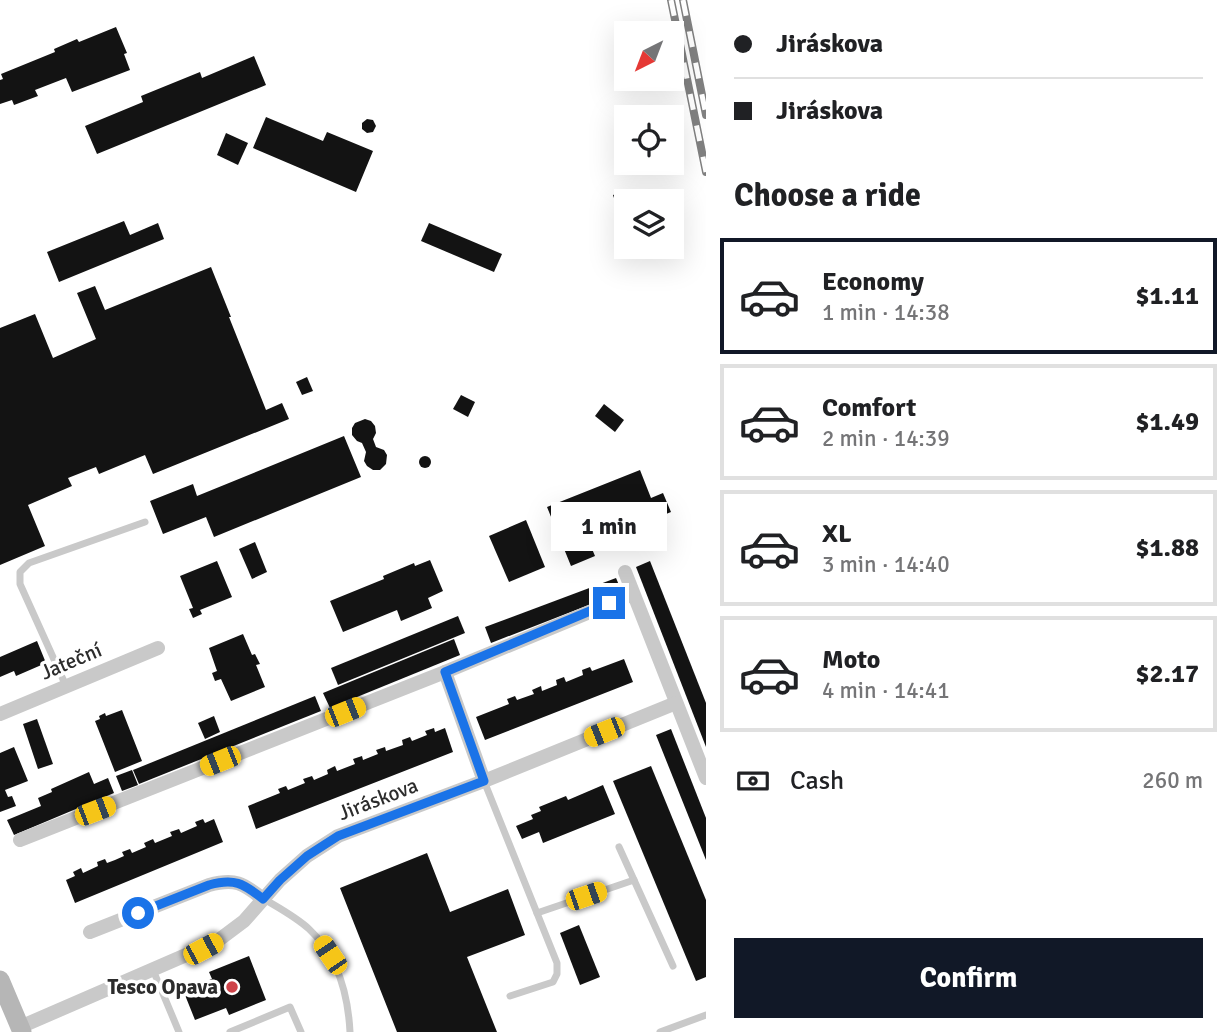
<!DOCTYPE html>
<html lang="en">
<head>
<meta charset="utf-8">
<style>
	body { margin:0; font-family:Signika,sans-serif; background:#f2f2f2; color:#202124; height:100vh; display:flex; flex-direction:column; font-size:26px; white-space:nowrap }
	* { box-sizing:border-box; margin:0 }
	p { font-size:23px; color:#757577 }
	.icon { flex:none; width:38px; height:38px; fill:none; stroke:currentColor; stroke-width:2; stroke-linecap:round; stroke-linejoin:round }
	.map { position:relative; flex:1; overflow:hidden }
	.side { display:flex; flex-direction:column; background:#fff; width:525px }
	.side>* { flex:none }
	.banner { display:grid; align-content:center; height:154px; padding:0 28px; background:#fff }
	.needle { width:46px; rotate:222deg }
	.fabs { position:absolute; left:614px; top:21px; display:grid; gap:14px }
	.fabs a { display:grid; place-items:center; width:70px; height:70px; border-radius:0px; background:#fff; box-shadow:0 7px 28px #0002; font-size:35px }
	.end { position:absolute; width:32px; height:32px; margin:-16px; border:9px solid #1a73e8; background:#fff; box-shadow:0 0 0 4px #fff }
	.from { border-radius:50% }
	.bubble { position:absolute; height:49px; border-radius:0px; background:#fff; box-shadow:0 7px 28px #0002; font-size:23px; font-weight:700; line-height:49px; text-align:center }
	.car { position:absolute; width:21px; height:42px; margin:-21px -10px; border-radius:9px; box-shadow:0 0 5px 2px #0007; background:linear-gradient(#f5c518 24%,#345 0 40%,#f5c518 0 76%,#345 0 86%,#f5c518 0) }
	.banner b { display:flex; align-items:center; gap:24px; height:66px; font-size:26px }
	.banner b+b { border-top:2px solid #e0e0e0 }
	.banner i { width:18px; height:18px; background:#202124 }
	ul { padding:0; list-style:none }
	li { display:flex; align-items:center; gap:21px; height:116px; margin:0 14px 10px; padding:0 14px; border:4px solid #e0e0e0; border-radius:0px }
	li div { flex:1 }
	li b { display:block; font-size:26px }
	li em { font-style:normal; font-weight:700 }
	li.current { border-color:#111827 }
	li>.icon { width:63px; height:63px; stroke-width:1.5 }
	h2 { padding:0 28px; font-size:32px; line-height:84px }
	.pay { display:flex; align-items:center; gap:18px; height:77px; padding:0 28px; font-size:26px }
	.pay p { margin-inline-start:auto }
	.button { display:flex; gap:14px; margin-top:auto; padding:14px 28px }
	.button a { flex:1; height:80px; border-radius:0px; background:#111827; color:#fff; font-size:28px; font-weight:700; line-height:80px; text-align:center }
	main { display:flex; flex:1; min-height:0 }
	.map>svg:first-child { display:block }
	.building { fill:#131313 }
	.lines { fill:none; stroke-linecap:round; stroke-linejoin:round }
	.lane { stroke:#c9c9c9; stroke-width:7 }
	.street { stroke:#c9c9c9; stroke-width:14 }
	.secondary { stroke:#b6b6b6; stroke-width:19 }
	.rail-casing { stroke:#818181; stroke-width:8 }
	.rail { stroke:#fff; stroke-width:5; stroke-dasharray:16; stroke-linecap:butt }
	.route { stroke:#1a73e8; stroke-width:9 }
	.poi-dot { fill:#ce4349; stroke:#fff; stroke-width:2.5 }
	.labels { text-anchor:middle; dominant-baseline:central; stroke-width:7; stroke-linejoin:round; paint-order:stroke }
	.street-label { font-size:21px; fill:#2c2c2c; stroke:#fff }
	.poi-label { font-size:21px; font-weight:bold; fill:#2c2c2c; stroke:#fff; text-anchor:end }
</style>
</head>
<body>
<main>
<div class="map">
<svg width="706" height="1032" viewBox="0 0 706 1032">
	<rect width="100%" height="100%" fill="#fff"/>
	<g class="building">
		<path d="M116,27L127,53L124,54L130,70L72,92L66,78L35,90L38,96L14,105L12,100L0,104V80L3,79L1,74L55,52L54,49L77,39L79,42Z"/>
		<path d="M254,56L266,85L97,154L85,126L143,102L141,96L200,72L202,78Z"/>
		<path d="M266,117L323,141L327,132L373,151L356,192L253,148Z"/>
		<path d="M367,119L373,120L376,126L373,132L367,133L362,129V123Z"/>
		<path d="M226,133L248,143L238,165L217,155Z"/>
		<path d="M622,192L626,205V211L619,213L613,195Z"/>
		<path d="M124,221L130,235L158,223L164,239L59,282L47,252Z"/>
		<path d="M429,223L502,254L494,272L421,241Z"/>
		<path d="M211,267L231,317H229L266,410L282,403L289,419L153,474L145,455L99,474L96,467L68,478L72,486L28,505L45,546L0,565V328L35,314L53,358L96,339L77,293L95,286L105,310Z"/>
		<path d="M307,377L313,391L302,395L296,382Z"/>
		<path d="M461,395L475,402L468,417L453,409Z"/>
		<path d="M604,404L624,420L615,432L595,416Z"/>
		<path d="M365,419L371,421L375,426L376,433L373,439L376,447L384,450L387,455L386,464L380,470H373L367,466L364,461L366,452L362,443L357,441L352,435V428L355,423Z"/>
		<path d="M344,436L361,477L214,537L206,517L163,534L150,501L193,484L197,496Z"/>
		<circle cx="425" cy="462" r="6"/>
		<path d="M640,470L651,498L663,493L671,512L649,521L654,534L639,540L631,520L587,537L595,556L571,566L547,507Z"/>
		<path d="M526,520L545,567L509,582L489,536Z"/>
		<path d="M255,542L267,572L252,579L239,549Z"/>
		<path d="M430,560L443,591L428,598L432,608L401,621L397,610L343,632L330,601L384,579L383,576L414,563L415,566Z"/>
		<path d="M217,561L232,597L200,610L202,614L193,618L189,609L193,608L180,576Z"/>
		<path d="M650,561L706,703V747L636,567Z"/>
		<path d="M616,578L622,592L491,643L485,627Z"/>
		<path d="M458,616L465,633L338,685L331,668Z"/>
		<path d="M243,634L252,655L255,654L260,664L256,665L265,687L231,701L221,679L215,681L212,673L217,671L209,648Z"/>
		<path d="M454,639L460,655L330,708L323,693Z"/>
		<path d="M37,641L46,663L16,676L14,671L0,677V657Z"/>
		<path d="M624,659L633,682L485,740L476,717L509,704L507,699L515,696L517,700L534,694L532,690L541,686L542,691L557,685L556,680L564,677L566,682L583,675L582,670L590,667L592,671Z"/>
		<path d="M315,696L321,711L139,784L133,770Z"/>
		<path d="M122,710L142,761L115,772L95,721L100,719L99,716L105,713L106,716Z"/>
		<path d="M214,716L220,732L205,739L198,723Z"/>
		<path d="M37,719L53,764L38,769L23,724Z"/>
		<path d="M434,728L435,732L445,728L453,752L256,829L248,806L280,793L278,789L286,786L288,790L305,783L303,779L312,776L314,780L328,774L327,770L335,766L337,771L355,764L353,759L362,756L363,760L378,754L376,750L385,747L386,751L403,745L402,740L410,737L412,741L427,735L425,731Z"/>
		<path d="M671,729L706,818V860L656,735Z"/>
		<path d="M14,747L28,781L5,790L8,797L12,796L16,806L0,812V753Z"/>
		<path d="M651,766L706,900V977L696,981L613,781Z"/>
		<path d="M132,770L138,785L122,791L116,776Z"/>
		<path d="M89,772L94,784L108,778L114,793L14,835L7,820L41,806L38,798L52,792L51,789Z"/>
		<path d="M603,785L615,814L543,843L539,832L522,839L516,826L533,819L531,815L541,811L539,807L566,796L568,800Z"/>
		<path d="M203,819L205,823L214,819L223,842L75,903L66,880L75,876L73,872L81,868L83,873L98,866L97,862L105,859L107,863L115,860L124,856L122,852L130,849L132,853L146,847L144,843L153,839L155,843L172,836L170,832L179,829L181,833L197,826L195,822Z"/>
		<path d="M427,853L450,912L508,889L525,935L467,957L497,1032H397L340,888Z"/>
		<path d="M579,925L600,977L580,985L560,933Z"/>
		<path d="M249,956L266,1000L229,1015L226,1008L195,1020L183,990L212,979L209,972Z"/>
	</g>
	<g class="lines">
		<g class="lane">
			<path d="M66,686L20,584V572L29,563L145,522"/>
			<path d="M484,781L557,963V974L553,982L510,996"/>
			<path d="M619,847L673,966"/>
			<path d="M264,899C279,908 296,917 309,929C338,956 348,993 350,1032"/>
			<path d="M537,913L634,880"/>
			<path d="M153,970L179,1032"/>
			<path d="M230,1032L290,1007L301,1032"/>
			<path d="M660,1032L706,1015"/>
		</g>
		<g class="street">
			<path d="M625,572L706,778"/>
			<path d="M445,672L633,594"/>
			<path d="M0,714L158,648"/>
			<path d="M20,840L445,672L484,781"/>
			<path d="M90,932L209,885C235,878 243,883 263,899"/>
			<path d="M20,1027L216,942L244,921L280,880L307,856L338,836L484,781L676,703"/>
		</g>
		<path class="secondary" d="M0,980L22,1032"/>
		<g class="rail-casing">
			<g id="rail">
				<path d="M671,0L706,172"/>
				<path d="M683,0L706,115"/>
			</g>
		</g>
		<use href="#rail" class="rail"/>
	</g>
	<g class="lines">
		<path class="route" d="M138,913L209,885C234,878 243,883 263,899L280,880L307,856L338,836L484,781L445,672L609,603"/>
	</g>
	<circle class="poi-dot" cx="232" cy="987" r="7"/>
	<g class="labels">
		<g class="street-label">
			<text transform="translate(71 661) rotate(-23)">Jateční</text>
			<text transform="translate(378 799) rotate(-21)">Jiráskova</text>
		</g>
		<g class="poi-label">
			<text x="218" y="987">Tesco Opava</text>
		</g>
	</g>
</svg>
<div class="fabs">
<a><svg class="needle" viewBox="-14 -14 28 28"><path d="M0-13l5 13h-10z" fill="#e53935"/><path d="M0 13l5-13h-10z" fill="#757577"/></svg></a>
<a><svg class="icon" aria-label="locate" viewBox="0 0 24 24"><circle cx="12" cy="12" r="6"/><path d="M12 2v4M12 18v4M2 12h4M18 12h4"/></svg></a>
<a><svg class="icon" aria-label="layers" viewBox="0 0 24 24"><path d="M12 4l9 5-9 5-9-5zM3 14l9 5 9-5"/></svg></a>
</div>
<i class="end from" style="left:138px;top:913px"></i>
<i class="end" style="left:609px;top:603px"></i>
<div class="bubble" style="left:551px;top:502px;width:116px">1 min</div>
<i class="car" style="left:345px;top:712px;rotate:68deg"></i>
<i class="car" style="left:604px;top:732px;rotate:248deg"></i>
<i class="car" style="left:220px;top:761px;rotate:248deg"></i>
<i class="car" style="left:95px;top:811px;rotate:69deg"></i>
<i class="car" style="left:586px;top:896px;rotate:71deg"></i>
<i class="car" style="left:203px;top:949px;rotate:62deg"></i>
<i class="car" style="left:330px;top:955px;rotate:326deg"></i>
</div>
<section class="side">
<div class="banner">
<b><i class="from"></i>Jiráskova</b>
<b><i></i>Jiráskova</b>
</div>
<h2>Choose a ride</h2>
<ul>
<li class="current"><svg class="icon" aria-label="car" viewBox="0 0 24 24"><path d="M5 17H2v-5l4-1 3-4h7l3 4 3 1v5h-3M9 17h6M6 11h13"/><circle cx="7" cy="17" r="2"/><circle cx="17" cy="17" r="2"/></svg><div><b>Economy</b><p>1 min · 14:38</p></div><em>$1.11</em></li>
<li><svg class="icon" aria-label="car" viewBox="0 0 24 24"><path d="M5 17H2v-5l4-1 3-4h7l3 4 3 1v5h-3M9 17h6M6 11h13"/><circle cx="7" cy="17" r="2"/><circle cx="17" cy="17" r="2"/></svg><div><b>Comfort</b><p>2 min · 14:39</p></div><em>$1.49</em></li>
<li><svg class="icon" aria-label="car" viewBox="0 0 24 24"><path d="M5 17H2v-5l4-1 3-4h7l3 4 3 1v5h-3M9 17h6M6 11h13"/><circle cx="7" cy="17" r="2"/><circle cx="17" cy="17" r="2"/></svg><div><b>XL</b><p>3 min · 14:40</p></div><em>$1.88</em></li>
<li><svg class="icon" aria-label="car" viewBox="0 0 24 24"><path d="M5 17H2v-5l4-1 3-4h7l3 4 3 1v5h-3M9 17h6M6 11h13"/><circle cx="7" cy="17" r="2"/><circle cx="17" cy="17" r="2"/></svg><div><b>Moto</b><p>4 min · 14:41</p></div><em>$2.17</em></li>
</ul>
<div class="pay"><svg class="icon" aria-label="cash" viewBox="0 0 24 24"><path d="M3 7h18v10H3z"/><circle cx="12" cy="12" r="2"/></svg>Cash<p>260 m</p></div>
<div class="button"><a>Confirm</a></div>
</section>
</main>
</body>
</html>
